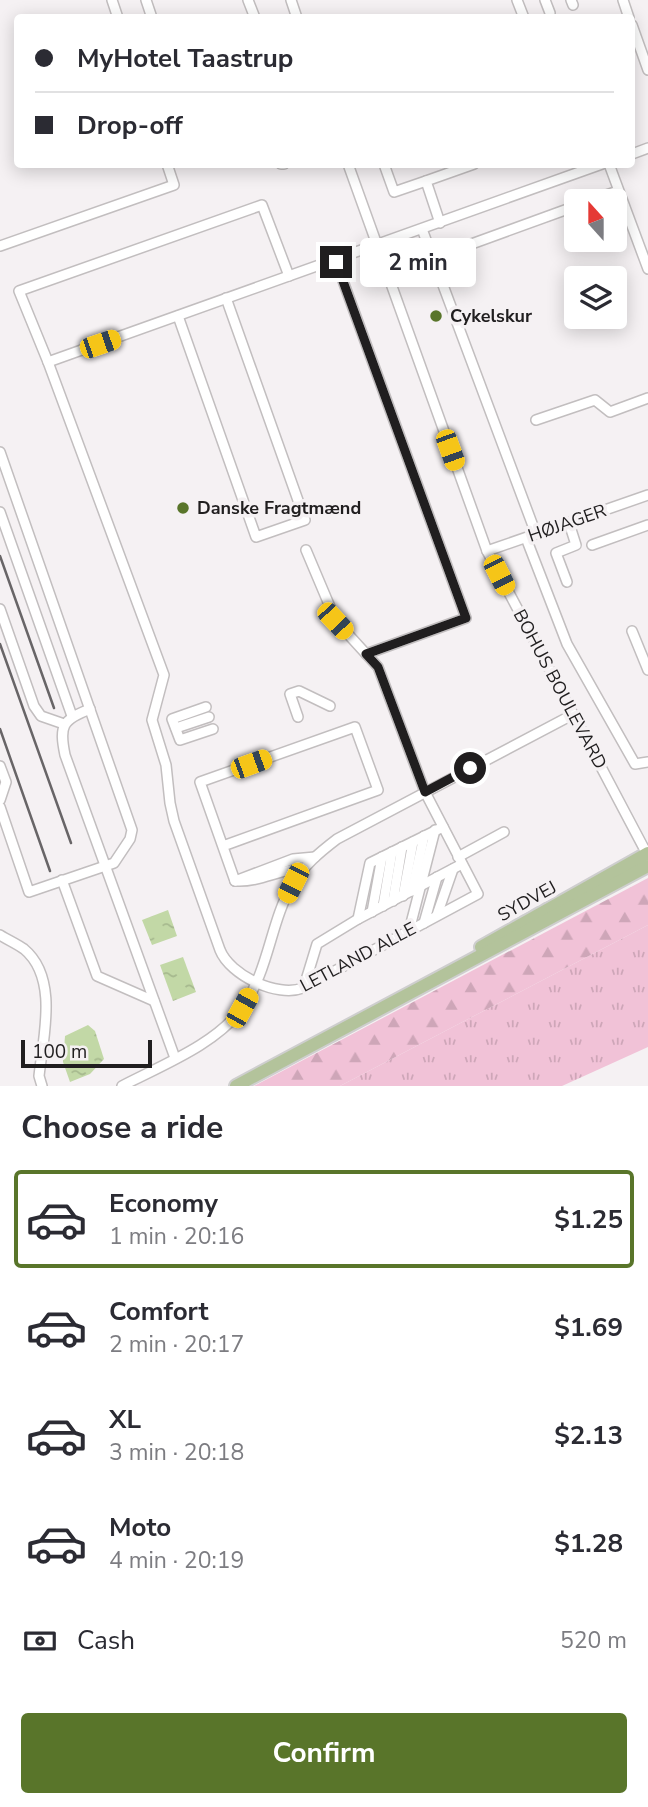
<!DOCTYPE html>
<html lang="en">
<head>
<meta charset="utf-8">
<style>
	body { margin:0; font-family:"Nunito Sans",sans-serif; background:#f2f2f3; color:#2b2b33; height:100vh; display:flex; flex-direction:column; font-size:26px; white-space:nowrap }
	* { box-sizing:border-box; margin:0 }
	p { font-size:23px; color:#7c7c81 }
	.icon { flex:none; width:38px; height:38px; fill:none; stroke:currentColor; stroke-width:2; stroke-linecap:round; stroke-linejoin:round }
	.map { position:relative; height:1086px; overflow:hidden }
	.drawer { display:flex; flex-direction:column; background:#fff; flex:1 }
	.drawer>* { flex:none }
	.banner { position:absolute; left:14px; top:14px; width:621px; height:154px; border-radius:7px; box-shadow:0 4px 18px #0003; display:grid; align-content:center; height:154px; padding:0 21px; background:#fff }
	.needle { width:46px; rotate:339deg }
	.buttons { position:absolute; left:564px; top:189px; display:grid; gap:14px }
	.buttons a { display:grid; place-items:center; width:63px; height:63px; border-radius:7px; background:#fff; box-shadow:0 4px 18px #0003; font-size:35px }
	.scale { position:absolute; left:21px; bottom:18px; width:131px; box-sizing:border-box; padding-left:7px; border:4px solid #201e1f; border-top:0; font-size:19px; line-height:24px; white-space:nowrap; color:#201e1f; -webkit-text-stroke:5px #f5f1f3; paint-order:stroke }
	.end { position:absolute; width:32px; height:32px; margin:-16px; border:9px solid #201e1f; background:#fff; box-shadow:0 0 0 4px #fff }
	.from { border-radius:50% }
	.bubble { position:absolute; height:49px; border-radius:7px; background:#fff; box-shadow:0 4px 18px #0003; font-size:23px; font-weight:700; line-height:49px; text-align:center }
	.car { position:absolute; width:21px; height:42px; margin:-21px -10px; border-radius:9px; box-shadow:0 0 5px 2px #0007; background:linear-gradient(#f5c518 24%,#345 0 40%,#f5c518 0 76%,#345 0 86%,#f5c518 0) }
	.banner b { display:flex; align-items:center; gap:24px; height:66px; font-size:26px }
	.banner b+b { border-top:2px solid #e1e1e2 }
	.banner i { width:18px; height:18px; background:#2b2b33 }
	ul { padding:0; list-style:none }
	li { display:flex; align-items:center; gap:21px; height:98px; margin:0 14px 10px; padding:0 7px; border:4px solid transparent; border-radius:7px }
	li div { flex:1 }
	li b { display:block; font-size:26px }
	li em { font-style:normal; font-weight:700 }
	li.active { border-color:#59752a }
	li>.icon { width:63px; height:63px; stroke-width:1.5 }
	h2 { padding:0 21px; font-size:32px; line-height:84px }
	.pay { display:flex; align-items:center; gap:18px; height:77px; padding:0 21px; font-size:26px }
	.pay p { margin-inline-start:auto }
	.action { display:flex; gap:14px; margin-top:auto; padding:14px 21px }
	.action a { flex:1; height:80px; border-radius:7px; background:#59752a; color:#fff; font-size:28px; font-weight:700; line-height:80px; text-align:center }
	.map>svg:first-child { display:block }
	.grass { fill:url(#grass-tufts) }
	.forest { fill:url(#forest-firs) }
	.water { fill:url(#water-ripples) }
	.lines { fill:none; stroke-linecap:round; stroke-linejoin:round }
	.minor-casing { stroke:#c2bebf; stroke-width:12 }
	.major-casing { stroke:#cecece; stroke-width:16 }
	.minor { stroke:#fff; stroke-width:9 }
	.major { stroke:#b3c39b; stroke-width:12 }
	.rail { stroke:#686567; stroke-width:2.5 }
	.route { stroke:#201e1f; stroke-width:9 }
	.poi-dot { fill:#59752a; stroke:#f5f1f3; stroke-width:2.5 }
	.labels { text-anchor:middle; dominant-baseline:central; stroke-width:7; stroke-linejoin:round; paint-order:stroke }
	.poi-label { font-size:18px; font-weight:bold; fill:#201e1f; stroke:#f5f1f3; text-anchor:start }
	.street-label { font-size:18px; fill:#201e1f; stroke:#f5f1f3 }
</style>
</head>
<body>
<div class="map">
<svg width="648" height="1086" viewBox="0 0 648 1086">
	<defs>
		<pattern id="grass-tufts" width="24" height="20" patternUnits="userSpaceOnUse" patternTransform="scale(1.75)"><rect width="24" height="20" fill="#f1c2d7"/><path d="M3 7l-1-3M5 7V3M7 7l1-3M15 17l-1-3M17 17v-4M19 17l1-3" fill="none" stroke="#cea6b8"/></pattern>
		<pattern id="forest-firs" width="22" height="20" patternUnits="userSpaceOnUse" patternTransform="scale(1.75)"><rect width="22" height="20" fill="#f1c2d7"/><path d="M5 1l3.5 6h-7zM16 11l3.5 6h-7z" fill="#cea6b8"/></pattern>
		<pattern id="water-ripples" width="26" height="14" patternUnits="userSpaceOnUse" patternTransform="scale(1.75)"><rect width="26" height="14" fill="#c2d8a6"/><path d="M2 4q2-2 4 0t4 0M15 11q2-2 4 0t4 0" fill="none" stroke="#a6b98e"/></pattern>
	</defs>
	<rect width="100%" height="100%" fill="#f5f1f3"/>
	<path class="grass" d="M648,925V1047L562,1086H340Z"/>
	<path class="forest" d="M648,878V925L340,1086H254Z"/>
	<g class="water">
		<path d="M168,910L177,936L152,945L142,920Z"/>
		<path d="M183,957L196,992L173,1001L160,965Z"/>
		<path d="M88,1025L95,1031L104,1059L90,1074L70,1082L63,1062L65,1036Z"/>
	</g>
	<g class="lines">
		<g class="minor-casing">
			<g id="minor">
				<path d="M112,0L118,18"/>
				<path d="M146,0L152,18"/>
				<path d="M248,0L255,18"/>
				<path d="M291,0L297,18"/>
				<path d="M517,0L524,18"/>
				<path d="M545,0L550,13"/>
				<path d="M571,0L573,5"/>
				<path d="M623,0L629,18"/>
				<path d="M632,25L648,70"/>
				<path d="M632,154L648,148"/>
				<path d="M281,164H284"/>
				<path d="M348,164L487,551L648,856"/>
				<path d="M609,164L648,269"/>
				<path d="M385,167L394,192L426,181"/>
				<path d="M589,201L618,191"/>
				<path d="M440,223L426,181L474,164"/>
				<path d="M422,229L536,534"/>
				<path d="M0,246L174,185L167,164"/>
				<path d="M433,258L576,206"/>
				<path d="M335,259L466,618L366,654"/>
				<path d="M178,316L256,537L305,520L226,298"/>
				<path d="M48,362L19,291L262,205L289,276"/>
				<path d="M536,420L595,400L610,412L648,398"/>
				<path d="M0,452L132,830L130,839L114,863L29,892L0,807"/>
				<path d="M0,512L72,716"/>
				<path d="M526,538L567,644L635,764L648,762"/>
				<path d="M592,545L648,525"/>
				<path d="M306,550L336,621L378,667L425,792L478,894L303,988C277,998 230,975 220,950L174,821L170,803L166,765L152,720L164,675L48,362L602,164"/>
				<path d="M487,551L648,495"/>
				<path d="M567,582L556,553L576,545L569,523"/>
				<path d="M0,609L34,706L41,716L64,724"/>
				<path d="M632,631L648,670"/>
				<path d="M206,707L172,719L180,740L213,729"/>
				<path d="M90,709C62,720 59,726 65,755L175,1058"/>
				<path d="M298,717L290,694L299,691L330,706"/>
				<path d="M176,728L209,717"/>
				<path d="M0,766L6,782L0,800"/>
				<path d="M223,846L378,790L355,727L200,782L235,881"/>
				<path d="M458,857L504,832"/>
				<path d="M62,880L97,976L154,1001"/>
				<path d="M235,881L293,859L315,857"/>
				<path d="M237,881C260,882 280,869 304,868"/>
				<path d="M412,891L424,836"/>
				<path d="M403,896L413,842"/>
				<path d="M393,901L402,847"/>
				<path d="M383,906L392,852"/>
				<path d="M372,912L382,857"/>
				<path d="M437,915L453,869"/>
				<path d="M358,919L370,863L443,827"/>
				<path d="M424,923L437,877"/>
				<path d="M409,931L435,830"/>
				<path d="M0,935C8,940 17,944 24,949C59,978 43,1038 39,1076L42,1086"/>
				<path d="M307,986L306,980L317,944L358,919L462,864"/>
				<path d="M122,1086C160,1066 217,1044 242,1008C269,971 270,923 292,885C303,866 320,852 337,839L572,715"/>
			</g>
		</g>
		<g class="major-casing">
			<g id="major">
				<path d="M481,947L648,853"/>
				<path d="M236,1086L648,866"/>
			</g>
		</g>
		<use href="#minor" class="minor"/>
		<use href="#major" class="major"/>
		<g class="rail">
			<path d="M0,556L54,708"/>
			<path d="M0,644L71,843"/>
			<path d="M0,729L50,871"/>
		</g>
	</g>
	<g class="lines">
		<path class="route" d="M336,262L466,618L366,654L378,667L425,792L470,768"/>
	</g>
	<g class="poi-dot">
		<circle cx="436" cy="316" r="7"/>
		<circle cx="183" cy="508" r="7"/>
	</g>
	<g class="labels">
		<g class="poi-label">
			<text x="450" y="316">Cykelskur</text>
			<text x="197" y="508">Danske Fragtmænd</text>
		</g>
		<g class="street-label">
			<text transform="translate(567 523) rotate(-19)">HØJAGER</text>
			<text transform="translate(560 689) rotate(62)">BOHUS BOULEVARD</text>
			<text transform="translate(527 901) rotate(-29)">SYDVEJ</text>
			<text transform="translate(358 957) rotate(-28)">LETLAND ALLE</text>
		</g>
	</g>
</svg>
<div class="buttons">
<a><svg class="needle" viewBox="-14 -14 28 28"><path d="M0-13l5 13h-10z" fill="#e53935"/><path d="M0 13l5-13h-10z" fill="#7c7c81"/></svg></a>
<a><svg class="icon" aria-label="layers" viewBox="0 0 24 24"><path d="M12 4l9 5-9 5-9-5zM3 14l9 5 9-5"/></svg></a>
</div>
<div class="scale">100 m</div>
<i class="end from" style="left:470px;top:768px"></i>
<i class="end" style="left:336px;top:262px"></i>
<div class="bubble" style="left:360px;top:238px;width:116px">2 min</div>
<i class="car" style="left:100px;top:344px;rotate:71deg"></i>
<i class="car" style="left:450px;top:450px;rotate:160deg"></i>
<i class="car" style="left:499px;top:575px;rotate:153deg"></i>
<i class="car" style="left:335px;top:621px;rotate:137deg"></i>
<i class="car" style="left:251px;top:764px;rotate:70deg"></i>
<i class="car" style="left:293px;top:883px;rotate:207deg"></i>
<i class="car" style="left:242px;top:1008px;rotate:29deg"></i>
<div class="banner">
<b><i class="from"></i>MyHotel Taastrup</b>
<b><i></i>Drop-off</b>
</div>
</div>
<section class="drawer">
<h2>Choose a ride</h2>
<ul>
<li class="active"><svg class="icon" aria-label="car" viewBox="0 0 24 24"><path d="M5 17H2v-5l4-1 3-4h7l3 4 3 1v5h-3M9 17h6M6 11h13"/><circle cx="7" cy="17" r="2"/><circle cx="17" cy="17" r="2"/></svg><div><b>Economy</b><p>1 min · 20:16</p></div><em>$1.25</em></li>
<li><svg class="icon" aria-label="car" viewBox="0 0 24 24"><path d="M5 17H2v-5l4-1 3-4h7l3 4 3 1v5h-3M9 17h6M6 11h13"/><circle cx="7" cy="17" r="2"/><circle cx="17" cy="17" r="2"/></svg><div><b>Comfort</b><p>2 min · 20:17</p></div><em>$1.69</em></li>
<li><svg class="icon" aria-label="car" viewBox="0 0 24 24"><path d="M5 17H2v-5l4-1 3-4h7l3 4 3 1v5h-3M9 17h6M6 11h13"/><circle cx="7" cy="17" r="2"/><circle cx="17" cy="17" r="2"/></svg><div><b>XL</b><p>3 min · 20:18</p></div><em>$2.13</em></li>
<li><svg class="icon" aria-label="car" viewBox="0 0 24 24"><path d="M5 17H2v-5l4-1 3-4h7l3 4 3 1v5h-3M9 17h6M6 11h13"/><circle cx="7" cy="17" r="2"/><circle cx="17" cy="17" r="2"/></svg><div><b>Moto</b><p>4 min · 20:19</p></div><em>$1.28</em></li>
</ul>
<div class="pay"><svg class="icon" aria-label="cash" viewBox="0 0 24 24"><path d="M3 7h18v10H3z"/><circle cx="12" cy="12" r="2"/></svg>Cash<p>520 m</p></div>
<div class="action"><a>Confirm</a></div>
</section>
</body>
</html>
